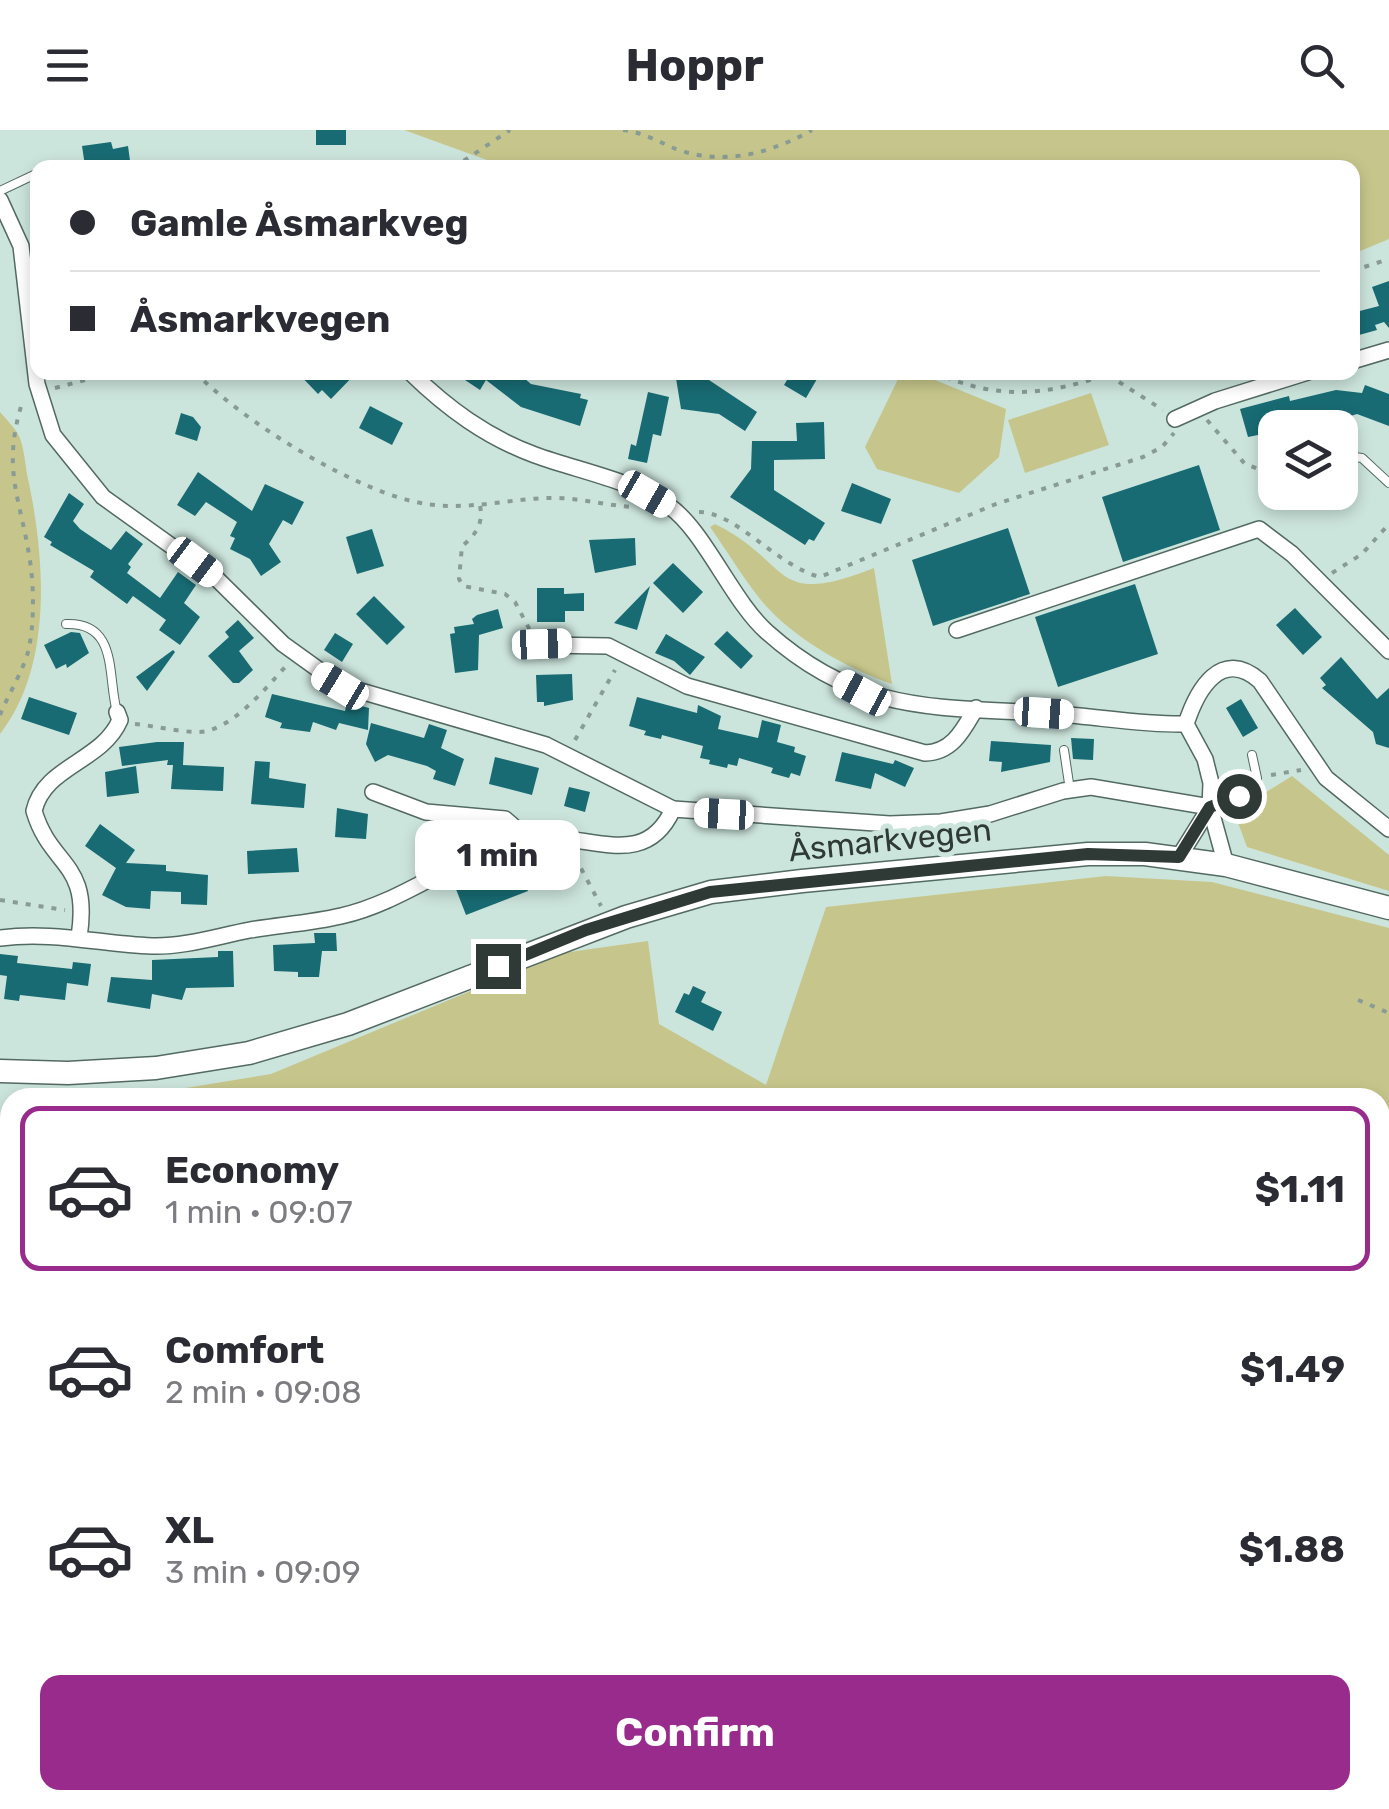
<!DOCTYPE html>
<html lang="en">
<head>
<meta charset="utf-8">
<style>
	body { margin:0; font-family:Rubik,sans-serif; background:#f2f2f3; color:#2b2b33; height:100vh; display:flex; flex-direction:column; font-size:38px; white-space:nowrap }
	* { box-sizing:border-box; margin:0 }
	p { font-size:32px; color:#7c7c81 }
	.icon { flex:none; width:55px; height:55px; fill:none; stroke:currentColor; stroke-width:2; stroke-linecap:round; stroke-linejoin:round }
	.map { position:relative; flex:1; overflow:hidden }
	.panel { position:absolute; left:0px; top:958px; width:1390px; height:722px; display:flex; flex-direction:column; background:#fff; border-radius:30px 30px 0 0; box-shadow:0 5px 15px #0003 }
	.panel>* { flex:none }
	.top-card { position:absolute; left:30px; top:30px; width:1330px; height:220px; border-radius:20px; box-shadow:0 5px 15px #0003; display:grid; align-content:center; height:220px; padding:0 40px; background:#fff }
	.buttons { position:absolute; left:1258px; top:280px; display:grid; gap:20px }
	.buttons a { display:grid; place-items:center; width:100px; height:100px; border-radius:20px; background:#fff; box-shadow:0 5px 15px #0003; font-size:50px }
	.end { position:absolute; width:45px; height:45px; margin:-22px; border:12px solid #2f3936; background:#fff; box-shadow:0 0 0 5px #fff }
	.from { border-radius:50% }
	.bubble { position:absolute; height:70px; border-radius:20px; background:#fff; box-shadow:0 5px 15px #0003; font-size:32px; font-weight:700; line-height:70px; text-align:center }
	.car { position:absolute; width:30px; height:60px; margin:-30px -15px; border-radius:12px; box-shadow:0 0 8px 2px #0007; background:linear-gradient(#fff 24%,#345 0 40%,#fff 0 76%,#345 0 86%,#fff 0) }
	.top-card b { display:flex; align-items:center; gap:35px; height:95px; font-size:38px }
	.top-card b+b { border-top:2px solid #e1e1e2 }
	.top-card i { width:25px; height:25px; background:#2b2b33 }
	ul { padding:18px 0 0; list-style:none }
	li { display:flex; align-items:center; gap:30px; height:165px; margin:0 20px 15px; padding:0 20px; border:5px solid transparent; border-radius:20px }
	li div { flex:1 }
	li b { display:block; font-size:38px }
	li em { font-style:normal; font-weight:700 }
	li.current { border-color:#982b8c }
	li>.icon { width:90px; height:90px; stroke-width:1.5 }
	.primary-button { display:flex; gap:20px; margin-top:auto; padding:20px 40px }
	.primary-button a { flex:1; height:115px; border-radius:20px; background:#982b8c; color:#fff; font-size:40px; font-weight:700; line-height:115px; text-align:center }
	header { display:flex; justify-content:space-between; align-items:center; height:130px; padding:0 40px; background:#fff; font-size:45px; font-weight:700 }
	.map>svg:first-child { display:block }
	.green { fill:#c6c68c }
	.building { fill:#186b73 }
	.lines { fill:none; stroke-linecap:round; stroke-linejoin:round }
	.service-casing { stroke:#536a62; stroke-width:10 }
	.minor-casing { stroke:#536a62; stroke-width:18 }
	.secondary-casing { stroke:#536a62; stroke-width:25 }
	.primary-casing { stroke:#669360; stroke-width:28 }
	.path { stroke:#899b95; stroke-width:4; stroke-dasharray:5 8; stroke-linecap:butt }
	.service { stroke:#fff; stroke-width:8 }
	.minor { stroke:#fff; stroke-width:15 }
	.secondary { stroke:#fff; stroke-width:22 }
	.primary { stroke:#b5dcad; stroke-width:25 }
	.route { stroke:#2f3936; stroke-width:12 }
	.labels { text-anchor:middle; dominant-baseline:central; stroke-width:10; stroke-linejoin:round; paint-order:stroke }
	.street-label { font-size:32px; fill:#2f3936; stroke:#cce5dc }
</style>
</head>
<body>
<header><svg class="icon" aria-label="menu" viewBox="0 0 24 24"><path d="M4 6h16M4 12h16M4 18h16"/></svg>Hoppr<svg class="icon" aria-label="search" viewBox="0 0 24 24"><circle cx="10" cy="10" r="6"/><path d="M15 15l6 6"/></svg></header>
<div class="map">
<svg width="1389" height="1679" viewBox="0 0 1389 1679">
	<rect width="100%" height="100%" fill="#cce5dc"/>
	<g class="green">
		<path d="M404,0H1389V109L1353,124L1352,38H509Z"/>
		<path d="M901,243H918L1006,279L999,327L959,363L877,339L865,317Z"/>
		<path d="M1091,263L1109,315L1025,343L1008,290Z"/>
		<path d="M0,282C6,289 15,298 19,306C24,317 25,332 27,344C45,425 54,535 0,604Z"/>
		<path d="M715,394C794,433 770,479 874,438L892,554C846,538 791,507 760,469C742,446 727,421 710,397Z"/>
		<path d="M1292,646L1389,725V761L1247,717L1234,682Z"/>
		<path d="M1106,746L1212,752L1389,798V1461L1380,1468V968H100L155,963L271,944L562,823L648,811L659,894L766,955L826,777Z"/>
		<path d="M0,1435L10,1438V1670H164L163,1679H0Z"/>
		<path d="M180,1670H418L450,1679H179Z"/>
		<path d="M464,1670H757L793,1679H463Z"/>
		<path d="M954,1670H1198L1190,1679H982Z"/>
	</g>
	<g class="building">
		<rect x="316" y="0" width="30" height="15"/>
		<path d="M111,12L113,19L128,16L131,38H102V33L85,36L82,16Z"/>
		<path d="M1389,151V198L1384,192L1375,195L1377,200L1352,207V183L1379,176L1372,157Z"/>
		<path d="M297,242H357L331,269L322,260L318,264Z"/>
		<path d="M453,242H517L531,254L581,264L580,268L588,270L580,296L521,277L486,250L480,260Z"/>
		<path d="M675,242H697L757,282L745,301L719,284L681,279Z"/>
		<path d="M792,242H821L806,268L784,255Z"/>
		<path d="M1365,255L1389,264V296L1357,284L1313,298H1266L1268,303L1248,307L1240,279L1289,266L1290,271L1336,260L1362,263Z"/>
		<path d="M648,262L669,267L661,306L653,304L647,333L628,329L631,314L636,316Z"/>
		<path d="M370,276L403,293L392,315L359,298Z"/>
		<path d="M181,283L193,287L201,297L197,311L175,304Z"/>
		<path d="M824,292L825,329L774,330V360L825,393L814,411L809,409L805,415L730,367L751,339L752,311H797L796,293Z"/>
		<path d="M1199,335L1220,400L1123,432L1102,367Z"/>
		<path d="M198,342L252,381L265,354L304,372L292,395L283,390L269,414L281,432L261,446L250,429L230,419L235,408L230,406L237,392L206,372L195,386L177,375Z"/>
		<path d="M852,353L891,369L881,394L841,381Z"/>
		<path d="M69,363L84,374L73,391L80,399L111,420L126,401L143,414L128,434L131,437L127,443L160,468L178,442L196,455L184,473L200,487L180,515L159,500L166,490L133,466L127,474L90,447L94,441L50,415L52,412L44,407Z"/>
		<path d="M1008,398L1030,464L933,496L912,430Z"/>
		<path d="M372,399L384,436L357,444L346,407Z"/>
		<path d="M635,408L636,435L595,443L589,410Z"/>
		<path d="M673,433L703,462L683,483L653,453Z"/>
		<path d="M1135,454L1158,524L1058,557L1035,487Z"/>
		<path d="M650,456L637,500L614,493Z"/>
		<path d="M537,458H564V464L584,463V481H565V492H537Z"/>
		<path d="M374,466L405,497L387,515L356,484Z"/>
		<path d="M1295,478L1322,507L1303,525L1276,495Z"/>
		<path d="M498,479L503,498L479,505L478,540L455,543L450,504L455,503L454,497L474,494L472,489L477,485Z"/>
		<path d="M238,490L254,508L239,521L253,540L239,553H233L208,526L229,507L225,502Z"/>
		<path d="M727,501L753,526L741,539L714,514Z"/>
		<path d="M71,502L80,503L89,523L67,538L66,534L56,539L44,515Z"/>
		<path d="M335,503L353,514L342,532L324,520Z"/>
		<path d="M666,504L705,527L690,545L674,531L655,523Z"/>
		<path d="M173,520L175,522L147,561L136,547Z"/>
		<path d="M1341,527L1377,569L1389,558V618L1376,614L1373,602L1322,558L1326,555L1320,548Z"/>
		<path d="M572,544L573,570L544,576V572H537L536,545Z"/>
		<path d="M272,564L345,581L347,572L369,578L368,600L339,593L336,600L313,592L310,602L280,598L282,593L265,587Z"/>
		<path d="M29,567L77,583L69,605L21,589Z"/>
		<path d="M637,567L697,583L698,575L721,586L718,599L758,608L762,590L781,595L777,612L795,617L794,622L806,626L800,646L791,643L789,648L771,643L773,638L739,628L737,636L728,634L727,638L709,634L710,630L700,628L703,616L662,605L661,609L644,605L646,601L629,596Z"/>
		<path d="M1241,569L1258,598L1243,607L1226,578Z"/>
		<path d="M371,593L424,608L429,594L447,600L441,618L464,629L455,656L433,649L436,641L427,636L388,625L375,632L366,614Z"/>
		<path d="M1071,608L1094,609L1093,630L1073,629Z"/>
		<path d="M991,611L1051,615L1050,632L1001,642L1002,632L989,631Z"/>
		<path d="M157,612H184L183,635L224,637L223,661L171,659L173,635H167L168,630L122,636L119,617Z"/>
		<path d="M842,622L893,634L895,630L914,638L905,657L875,643L871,659L835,651Z"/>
		<path d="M495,627L539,638L532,665L489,654Z"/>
		<path d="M255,631L270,632L269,648L306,654L304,678L251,674Z"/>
		<path d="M136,636L139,663L107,667L105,642Z"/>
		<path d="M569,657L590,662L585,682L564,676Z"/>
		<path d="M337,678L368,684L366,709L335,707Z"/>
		<path d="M100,694L135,720L126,733L166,735V741L208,745L207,775L181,774V762L151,761L150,779L126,777L102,765L116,738L85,716Z"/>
		<path d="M297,718L299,742L248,744L247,721Z"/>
		<path d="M516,731L528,761L466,785L454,754Z"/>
		<path d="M314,803H336L337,821H322L319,847H298V842L274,841L273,815L315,813Z"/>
		<path d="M218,821H233L234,857L186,858L182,870L152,864L150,879L107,872L111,847L152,850V830L218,827Z"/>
		<path d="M0,824L18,826L17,833L72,839L73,832L91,834L88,856L67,853L65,870L20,865L19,871L4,869L7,846L0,845Z"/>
		<path d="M693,856L706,862L701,872L722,882L713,901L675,882L684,863L689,865Z"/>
	</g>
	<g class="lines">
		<g class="service-casing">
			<g id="service">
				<path d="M0,61L38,43"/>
				<path d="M1340,325L1362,328L1389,353"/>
				<path d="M66,494C119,492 107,547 117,582"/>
				<path d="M1064,620L1070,660"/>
				<path d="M1210,677L1252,658L1257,648L1252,625"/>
				<path d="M0,1058L10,1052"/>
				<path d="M1380,1482L1389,1474"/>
				<path d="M1204,1679L1216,1670"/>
			</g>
		</g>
		<g class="minor-casing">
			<g id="minor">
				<path d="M0,70L21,116L37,254L53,305L103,367L216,448L283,514L340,555L546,615L673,679"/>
				<path d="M1352,231L1389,220"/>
				<path d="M410,242C447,278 486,307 535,325C579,341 631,350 669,376C704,400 732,471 767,502C862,587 940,576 1058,584C1100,587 1144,595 1186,594"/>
				<path d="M1175,289L1215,271L1308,242"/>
				<path d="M957,500L1259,399L1292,424L1389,521"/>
				<path d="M542,515L608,516L687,556L925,623C953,622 963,600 976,578"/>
				<path d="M373,662L426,682L505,689L528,709"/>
				<path d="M1179,727L1210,677"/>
				<path d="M1226,735L1210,677L1211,653L1205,629L1186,594C1197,560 1221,517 1260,551L1326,648L1389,699"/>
				<path d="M79,807C91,731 51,738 34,681C44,636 102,632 120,590L117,582"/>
				<path d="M0,808C53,801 100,814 152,816C185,817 218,806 250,800C280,795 311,793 341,786C405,772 458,724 524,710C582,697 643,746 673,679L890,694L941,692L990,684L1063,661L1091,657L1210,677"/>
			</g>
		</g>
		<g class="secondary-casing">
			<path id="secondary" d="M0,941L68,943L156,938L249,923L348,894L626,787L711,762L802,751L1088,724H1145L1226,735L1389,778"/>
		</g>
		<g class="primary-casing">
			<g id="primary">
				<path d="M0,1414L10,1416"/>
				<path d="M836,1670L865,1679"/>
			</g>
		</g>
		<g class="path">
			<path d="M623,0C642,2 659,12 676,19C722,36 770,24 812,0"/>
			<path d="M453,38L510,0"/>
			<path d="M1352,141L1389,129"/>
			<path d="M195,242C242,291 360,365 427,374C471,381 514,367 558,368C584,369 609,376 635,377"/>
			<path d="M934,242C1000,272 1048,265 1115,242"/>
			<path d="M1108,245L1163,280"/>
			<path d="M55,258L116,242"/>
			<path d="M1207,290L1245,334L1275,345"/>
			<path d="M480,376C484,393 475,406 462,416L459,449L463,456L505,464L515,472L532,504"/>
			<path d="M699,382C736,382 777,436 820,447L996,374L1143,327L1162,317L1174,303"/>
			<path d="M1332,443L1362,424L1389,394"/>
			<path d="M0,585C8,565 22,543 28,522C34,497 34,463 31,438C22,369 0,342 23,270"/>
			<path d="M135,594C156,596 178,602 199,602C231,601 266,558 286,536"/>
			<path d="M575,610L615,540"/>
			<path d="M1271,645L1301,640"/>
			<path d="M575,727L601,776"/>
			<path d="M0,770L65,780"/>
			<path d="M1358,870L1389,883"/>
			<path d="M1380,1091L1389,1095"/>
			<path d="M0,1387L10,1389"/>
			<path d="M925,1670L954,1679"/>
			<path d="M315,1679L317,1670"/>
		</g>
		<use href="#service" class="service"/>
		<use href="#minor" class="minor"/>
		<use href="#secondary" class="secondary"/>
		<use href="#primary" class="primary"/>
	</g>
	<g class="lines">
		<path class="route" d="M498,836L586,800L710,762L1088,724L1179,727L1210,677L1239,666"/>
	</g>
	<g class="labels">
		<g class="street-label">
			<text transform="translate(890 710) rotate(-6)">Åsmarkvegen</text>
		</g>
	</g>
</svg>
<div class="buttons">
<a><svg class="icon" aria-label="layers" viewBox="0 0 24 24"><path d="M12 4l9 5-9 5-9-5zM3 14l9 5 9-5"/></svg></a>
</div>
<i class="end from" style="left:1239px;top:666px"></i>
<i class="end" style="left:498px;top:836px"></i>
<div class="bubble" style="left:415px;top:690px;width:165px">1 min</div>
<i class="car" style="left:647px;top:364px;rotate:120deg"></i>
<i class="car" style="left:195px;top:432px;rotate:127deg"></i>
<i class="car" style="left:542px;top:514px;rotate:88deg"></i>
<i class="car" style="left:340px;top:556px;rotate:301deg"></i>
<i class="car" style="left:862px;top:563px;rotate:298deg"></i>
<i class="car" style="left:1044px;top:583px;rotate:94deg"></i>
<i class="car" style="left:724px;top:684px;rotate:273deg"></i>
<div class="top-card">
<b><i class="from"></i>Gamle Åsmarkveg</b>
<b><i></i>Åsmarkvegen</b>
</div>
<section class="panel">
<ul>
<li class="current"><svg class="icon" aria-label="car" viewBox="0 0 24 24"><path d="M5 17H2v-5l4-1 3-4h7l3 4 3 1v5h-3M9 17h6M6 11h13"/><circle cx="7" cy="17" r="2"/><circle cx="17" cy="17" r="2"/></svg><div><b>Economy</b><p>1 min · 09:07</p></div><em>$1.11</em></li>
<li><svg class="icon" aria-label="car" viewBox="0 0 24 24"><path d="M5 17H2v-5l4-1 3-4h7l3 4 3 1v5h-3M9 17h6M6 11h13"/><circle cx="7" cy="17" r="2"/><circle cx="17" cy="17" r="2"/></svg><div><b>Comfort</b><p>2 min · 09:08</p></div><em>$1.49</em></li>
<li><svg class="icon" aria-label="car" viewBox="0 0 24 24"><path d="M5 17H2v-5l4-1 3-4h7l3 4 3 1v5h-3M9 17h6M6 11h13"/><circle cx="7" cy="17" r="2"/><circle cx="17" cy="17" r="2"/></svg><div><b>XL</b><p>3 min · 09:09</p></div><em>$1.88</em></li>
</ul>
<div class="primary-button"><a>Confirm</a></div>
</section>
</div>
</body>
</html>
